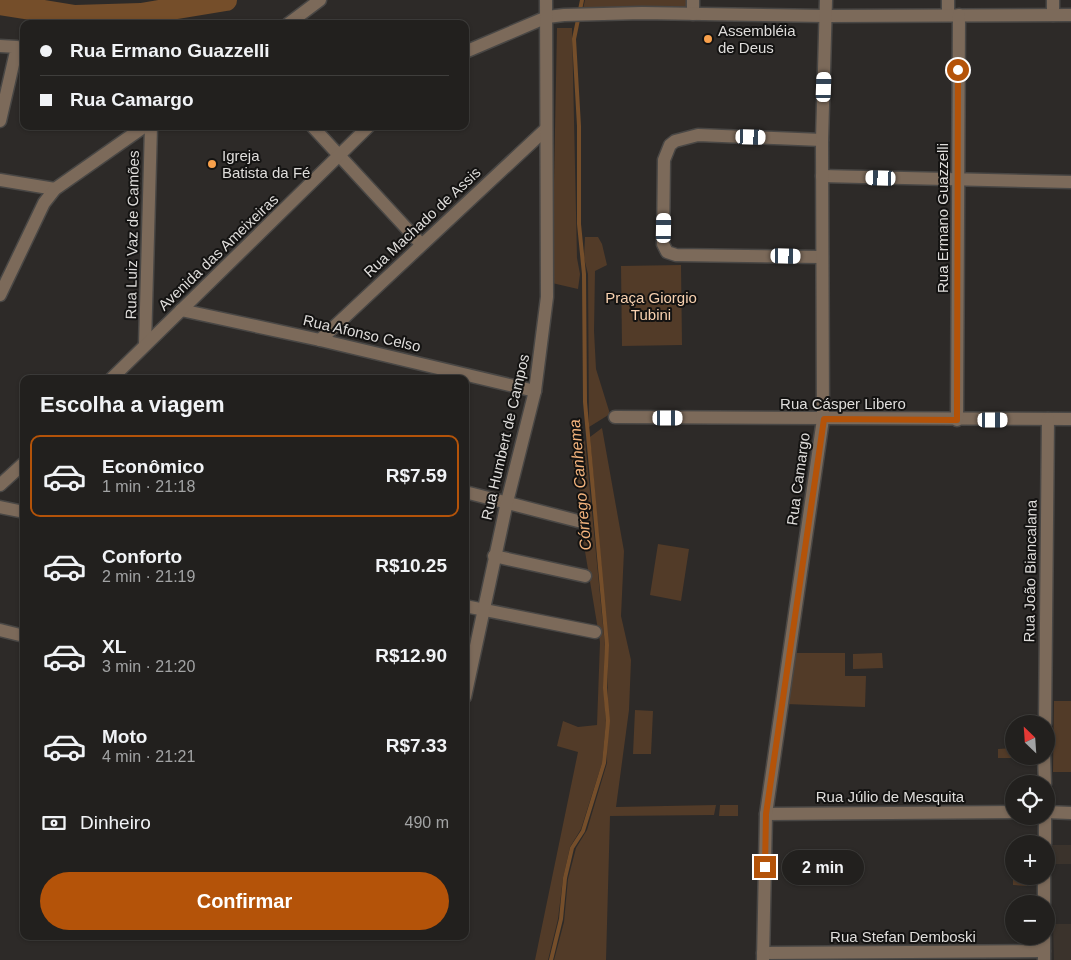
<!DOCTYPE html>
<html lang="pt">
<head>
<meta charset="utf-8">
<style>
	body { margin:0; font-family:Helvetica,sans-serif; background:#2e2d2b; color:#f1f3f6; height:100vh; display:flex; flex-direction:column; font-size:19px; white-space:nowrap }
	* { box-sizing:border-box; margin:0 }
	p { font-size:16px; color:#a2a3a4 }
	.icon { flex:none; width:28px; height:28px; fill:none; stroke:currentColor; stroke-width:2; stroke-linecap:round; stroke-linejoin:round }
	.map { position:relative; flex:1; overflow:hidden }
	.side { position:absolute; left:20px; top:375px; width:449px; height:565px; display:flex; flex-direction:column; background:#22201e; border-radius:10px; box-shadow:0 1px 4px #0004,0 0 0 1px #3f3e3c }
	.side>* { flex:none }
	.hud { position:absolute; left:20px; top:20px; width:449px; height:110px; border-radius:10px; box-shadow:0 1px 4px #0004,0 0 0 1px #3f3e3c; display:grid; align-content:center; height:110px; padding:0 20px; background:#22201e }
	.needle { width:32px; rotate:335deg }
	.controls { position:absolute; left:1005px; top:715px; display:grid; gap:10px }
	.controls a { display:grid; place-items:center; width:50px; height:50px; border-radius:50%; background:#22201e; box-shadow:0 1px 4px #0004,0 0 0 1px #3f3e3c; font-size:25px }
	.end { position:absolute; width:22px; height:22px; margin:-11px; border:6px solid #b45309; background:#fff; box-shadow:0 0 0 2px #fff }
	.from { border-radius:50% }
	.bubble { position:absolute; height:35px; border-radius:18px; background:#22201e; box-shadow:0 1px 4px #0004,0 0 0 1px #3f3e3c; font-size:16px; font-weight:700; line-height:35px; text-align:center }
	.car { position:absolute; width:15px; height:30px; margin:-15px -8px; border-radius:6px; box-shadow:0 0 4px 1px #0007; background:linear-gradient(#fff 24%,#345 0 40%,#fff 0 76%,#345 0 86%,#fff 0) }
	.hud b { display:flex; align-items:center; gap:18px; height:48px; font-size:19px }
	.hud b+b { border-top:1px solid #3f3e3c }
	.hud i { width:12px; height:12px; background:#f1f3f6 }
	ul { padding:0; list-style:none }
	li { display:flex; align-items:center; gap:15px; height:82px; margin:0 10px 8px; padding:0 10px; border:2px solid transparent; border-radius:10px }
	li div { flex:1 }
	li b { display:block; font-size:19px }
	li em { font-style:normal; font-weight:700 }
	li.selected { border-color:#b45309 }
	li>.icon { width:45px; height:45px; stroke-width:1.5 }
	h2 { padding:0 20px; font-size:22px; line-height:60px }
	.pay { display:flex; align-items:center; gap:12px; height:55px; padding:0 20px; font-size:19px }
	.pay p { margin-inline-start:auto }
	.button { display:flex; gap:10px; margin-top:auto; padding:10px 20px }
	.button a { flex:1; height:58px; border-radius:30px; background:#b45309; color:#fff; font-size:20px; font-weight:700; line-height:58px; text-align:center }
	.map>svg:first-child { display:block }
	.built { fill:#3b332c }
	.green { fill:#523b28 }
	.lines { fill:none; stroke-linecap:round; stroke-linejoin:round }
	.stream { stroke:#754e2a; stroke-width:4 }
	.river { stroke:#754e2a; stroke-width:22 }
	.minor-casing { stroke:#494745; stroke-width:15 }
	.minor { stroke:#7c6a5a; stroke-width:12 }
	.route { stroke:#b45309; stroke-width:6 }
	.poi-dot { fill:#f8a04b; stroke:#141312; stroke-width:2 }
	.labels { text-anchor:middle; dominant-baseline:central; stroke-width:4; stroke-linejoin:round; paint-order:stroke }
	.poi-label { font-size:15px; fill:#dfdddb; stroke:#141312; text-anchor:start }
	.street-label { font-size:15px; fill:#dfdddb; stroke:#141312 }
	.park-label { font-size:15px; fill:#f7d0af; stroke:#141312 }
	.water-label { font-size:16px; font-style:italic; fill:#f4b47d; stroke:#141312 }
</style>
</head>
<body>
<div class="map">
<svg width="1071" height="960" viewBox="0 0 1071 960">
	<rect width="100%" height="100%" fill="#2d2a28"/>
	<g class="built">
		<rect x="1051" y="845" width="20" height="19"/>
		<path d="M1053,924H1071V960H1054Z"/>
	</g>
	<g class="green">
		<path d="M585,0H686V12L583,9Z"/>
		<path d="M557,28H572L577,258L580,274L578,289L552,283Z"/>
		<path d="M585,237H598L602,244L607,265L595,271L594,331L596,369L610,414L589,427L588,274L584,258Z"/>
		<path d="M681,265L682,345L622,346L621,266Z"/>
		<path d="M602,428L624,551L621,616L631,660L629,710L616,807L716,805L714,815L610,816L606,960H554L564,922L568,879L576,848L587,830L607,763L608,643L590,437Z"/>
		<path d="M585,440L605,646L604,689L606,722L602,763L581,829L570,847L563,878L558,919L548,960H535L578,752L557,746L563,721L578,727L597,725L600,642L580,521L581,495L572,461Z"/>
		<path d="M658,544L689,549L681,601L650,595Z"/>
		<path d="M796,653H845V676H866L865,707L786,704Z"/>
		<path d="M882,653L883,668L853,669V654Z"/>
		<path d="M1054,701H1071V772H1053Z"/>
		<path d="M635,710L653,711L651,754H633Z"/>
		<path d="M1014,748V756L1024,758H998V749Z"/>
		<path d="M720,805H738V816H719Z"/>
		<path d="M1013,877H1027V886L1013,885Z"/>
	</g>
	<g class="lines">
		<path class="stream" d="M551,960L561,919L565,878L572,848L583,831L604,763L608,721L605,688L607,645L585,402L584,274L579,224V126L574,39L582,0"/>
		<path class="river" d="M0,4L75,16L141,14L226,0"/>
		<g class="minor-casing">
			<g id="minor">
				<path d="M693,0V14"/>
				<path d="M948,0V15"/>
				<path d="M1053,15V0"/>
				<path d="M288,24L320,0"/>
				<path d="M0,46L17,47L0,121"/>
				<path d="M465,52L547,17L564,15L642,13L826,16L1071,15"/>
				<path d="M312,126L421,244"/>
				<path d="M822,140L698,135L675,141L670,145L664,160L663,244L667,252L676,255L822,257"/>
				<path d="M822,176L1071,182"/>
				<path d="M0,180L55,189"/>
				<path d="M0,295L44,203L55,189L145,126"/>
				<path d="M181,310L320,340L535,391"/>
				<path d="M320,340L546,129"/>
				<path d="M145,345L151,126"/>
				<path d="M111,379L369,126"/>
				<path d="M615,417L1071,419"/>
				<path d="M957,420L959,15"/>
				<path d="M0,485L24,463"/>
				<path d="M465,492L578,521"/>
				<path d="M0,507L24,512"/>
				<path d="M494,556L585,576"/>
				<path d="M465,606L595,632"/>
				<path d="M0,630L24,636"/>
				<path d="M465,697L507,502L535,391L547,297L546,0"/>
				<path d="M1045,724L1048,419"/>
				<path d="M1044,756L1045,784"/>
				<path d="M1046,812L1071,813"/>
				<path d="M766,814L1014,812"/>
				<path d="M1045,844V816"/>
				<path d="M1044,904V876"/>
				<path d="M763,953L1044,951"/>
				<path d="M1044,959V936"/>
				<path d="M763,960L766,814L823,419L822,140L826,0"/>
			</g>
		</g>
		<use href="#minor" class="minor"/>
	</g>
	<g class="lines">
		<path class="route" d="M765,867L766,814L824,419L957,420L958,70"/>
	</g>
	<g class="poi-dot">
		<circle cx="708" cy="39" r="5"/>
		<circle cx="212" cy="164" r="5"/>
	</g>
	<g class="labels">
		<g class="poi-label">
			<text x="718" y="30">Assembléia<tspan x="718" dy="17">de Deus</tspan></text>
			<text x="222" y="155">Igreja<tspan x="222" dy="17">Batista da Fé</tspan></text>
		</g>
		<g class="street-label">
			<text transform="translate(942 218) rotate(-90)">Rua Ermano Guazzelli</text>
			<text transform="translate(422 222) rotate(-43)">Rua Machado de Assis</text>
			<text transform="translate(132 235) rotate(-89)">Rua Luiz Vaz de Camões</text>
			<text transform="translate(218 252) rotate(-44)">Avenida das Ameixeiras</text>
			<text transform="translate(362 333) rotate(13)">Rua Afonso Celso</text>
			<text x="843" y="403">Rua Cásper Libero</text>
			<text transform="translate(505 437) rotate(-77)">Rua Humbert de Campos</text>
			<text transform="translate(798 479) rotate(-82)">Rua Camargo</text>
			<text transform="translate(1030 571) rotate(-89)">Rua João Biancalana</text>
			<text x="890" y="796">Rua Júlio de Mesquita</text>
			<text x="903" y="936">Rua Stefan Demboski</text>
		</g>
		<g class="park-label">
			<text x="651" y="297">Praça Giorgio<tspan x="651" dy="17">Tubini</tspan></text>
		</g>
		<g class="water-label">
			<text transform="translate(580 485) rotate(-95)">Córrego Canhema</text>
		</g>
	</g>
</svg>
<div class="controls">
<a><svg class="needle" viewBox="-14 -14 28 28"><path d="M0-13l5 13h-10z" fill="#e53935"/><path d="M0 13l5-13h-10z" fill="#a2a3a4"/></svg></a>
<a><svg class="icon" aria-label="locate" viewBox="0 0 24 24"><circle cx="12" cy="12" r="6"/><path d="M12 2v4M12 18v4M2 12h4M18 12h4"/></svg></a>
<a>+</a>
<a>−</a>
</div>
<i class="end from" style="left:958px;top:70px"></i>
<i class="end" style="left:765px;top:867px"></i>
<div class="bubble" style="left:782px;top:850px;width:82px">2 min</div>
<i class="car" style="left:824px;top:87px;rotate:2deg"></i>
<i class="car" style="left:751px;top:137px;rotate:92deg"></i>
<i class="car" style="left:881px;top:178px;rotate:272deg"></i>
<i class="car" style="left:664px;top:228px;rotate:1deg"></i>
<i class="car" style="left:786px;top:256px;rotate:91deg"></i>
<i class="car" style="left:668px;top:418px;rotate:90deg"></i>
<i class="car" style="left:993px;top:420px;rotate:90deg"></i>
<div class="hud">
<b><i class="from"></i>Rua Ermano Guazzelli</b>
<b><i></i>Rua Camargo</b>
</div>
<section class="side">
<h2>Escolha a viagem</h2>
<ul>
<li class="selected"><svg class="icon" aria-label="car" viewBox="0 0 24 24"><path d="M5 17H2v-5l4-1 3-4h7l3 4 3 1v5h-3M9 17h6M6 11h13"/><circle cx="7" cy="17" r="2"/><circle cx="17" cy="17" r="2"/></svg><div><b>Econômico</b><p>1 min · 21:18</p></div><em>R$7.59</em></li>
<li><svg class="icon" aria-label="car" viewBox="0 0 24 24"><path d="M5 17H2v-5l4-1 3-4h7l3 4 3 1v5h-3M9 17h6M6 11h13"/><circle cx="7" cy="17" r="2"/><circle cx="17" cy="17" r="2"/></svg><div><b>Conforto</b><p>2 min · 21:19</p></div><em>R$10.25</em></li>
<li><svg class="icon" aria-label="car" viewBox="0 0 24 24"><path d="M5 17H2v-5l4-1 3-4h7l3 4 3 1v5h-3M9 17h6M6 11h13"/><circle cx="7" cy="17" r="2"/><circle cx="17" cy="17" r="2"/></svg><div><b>XL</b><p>3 min · 21:20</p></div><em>R$12.90</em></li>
<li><svg class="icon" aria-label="car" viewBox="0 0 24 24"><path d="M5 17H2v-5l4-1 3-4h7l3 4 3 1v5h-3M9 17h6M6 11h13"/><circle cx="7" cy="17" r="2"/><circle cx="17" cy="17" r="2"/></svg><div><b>Moto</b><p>4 min · 21:21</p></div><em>R$7.33</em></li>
</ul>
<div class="pay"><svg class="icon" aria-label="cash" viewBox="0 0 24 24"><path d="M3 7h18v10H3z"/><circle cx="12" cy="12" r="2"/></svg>Dinheiro<p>490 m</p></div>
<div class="button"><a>Confirmar</a></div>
</section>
</div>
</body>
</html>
